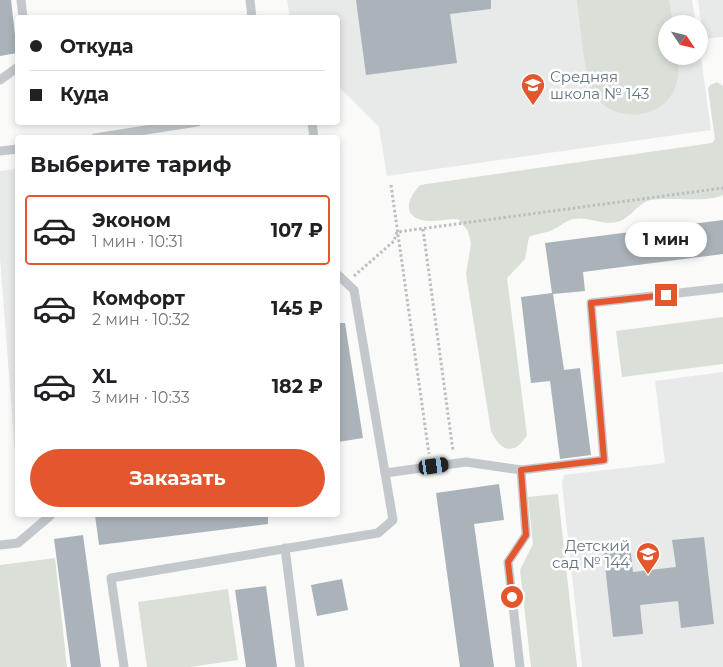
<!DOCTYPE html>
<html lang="ru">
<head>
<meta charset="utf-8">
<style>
	body { margin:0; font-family:Montserrat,sans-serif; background:#f2f2f2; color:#202124; height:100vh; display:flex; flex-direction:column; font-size:19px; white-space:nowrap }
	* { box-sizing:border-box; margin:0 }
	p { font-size:16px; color:#757577 }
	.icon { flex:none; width:28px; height:28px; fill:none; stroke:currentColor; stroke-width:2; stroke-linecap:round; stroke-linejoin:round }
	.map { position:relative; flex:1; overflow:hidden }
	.details { position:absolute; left:15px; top:135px; width:325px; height:382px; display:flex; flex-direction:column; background:#fff; border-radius:5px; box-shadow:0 2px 8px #0003 }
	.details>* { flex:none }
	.hud { position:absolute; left:15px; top:15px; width:325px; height:110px; border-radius:5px; box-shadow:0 2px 8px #0003; display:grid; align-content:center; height:110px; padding:0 15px; background:#fff }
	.needle { width:32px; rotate:125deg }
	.buttons { position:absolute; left:658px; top:15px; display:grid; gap:10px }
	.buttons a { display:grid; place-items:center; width:50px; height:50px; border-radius:50%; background:#fff; box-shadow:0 2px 8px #0003; font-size:25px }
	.end { position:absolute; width:22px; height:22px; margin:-11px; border:6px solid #e4572e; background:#fff; box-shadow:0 0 0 2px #fff }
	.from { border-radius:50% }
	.bubble { position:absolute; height:35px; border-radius:18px; background:#fff; box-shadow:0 2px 8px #0003; font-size:16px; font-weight:700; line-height:35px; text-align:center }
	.car { position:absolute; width:15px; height:30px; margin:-15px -8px; border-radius:6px; box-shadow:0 0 4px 1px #0007; background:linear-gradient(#222 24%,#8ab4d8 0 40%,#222 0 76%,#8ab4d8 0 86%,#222 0) }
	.hud b { display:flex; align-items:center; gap:18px; height:48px; font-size:19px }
	.hud b+b { border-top:1px solid #e0e0e0 }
	.hud i { width:12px; height:12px; background:#202124 }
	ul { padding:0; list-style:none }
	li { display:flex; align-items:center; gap:15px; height:70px; margin:0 10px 8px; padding:0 5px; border:2px solid transparent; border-radius:5px }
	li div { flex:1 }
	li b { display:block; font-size:19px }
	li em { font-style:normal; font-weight:700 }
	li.selected { border-color:#e4572e }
	li>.icon { width:45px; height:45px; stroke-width:1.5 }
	h2 { padding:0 15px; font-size:22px; line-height:60px }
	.action { display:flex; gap:10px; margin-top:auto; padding:10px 15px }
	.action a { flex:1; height:58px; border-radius:30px; background:#e4572e; color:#fff; font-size:20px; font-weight:700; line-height:58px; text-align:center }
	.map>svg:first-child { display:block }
	.built { fill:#e8e9e9 }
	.green { fill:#dadfd7 }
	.building { fill:#aab3b9 }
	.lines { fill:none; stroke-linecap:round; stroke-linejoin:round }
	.path { stroke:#bbbfc2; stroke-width:3; stroke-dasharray:2.5 2.5; stroke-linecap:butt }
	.lane { stroke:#c3c8cc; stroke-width:9 }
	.route { stroke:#e4572e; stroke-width:6 }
	.labels { text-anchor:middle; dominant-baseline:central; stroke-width:5; stroke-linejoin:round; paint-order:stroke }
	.poi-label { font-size:15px; fill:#657683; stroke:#fff; text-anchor:start }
</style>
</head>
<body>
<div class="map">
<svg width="723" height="667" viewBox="0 0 723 667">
	<rect width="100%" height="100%" fill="#fafaf8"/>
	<g class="built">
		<path d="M287,0H692L696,24H666V56H699V43L711,130L387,176L379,127L338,86V18L290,17Z"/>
		<path d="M698,0H723V37L703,39Z"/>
		<path d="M17,169H18L17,480L0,258V171Z"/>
		<path d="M723,372V667H582L562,484L564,475L665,463L655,381Z"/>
	</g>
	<g class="green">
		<path d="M577,0H669L673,24H666V56H677C679,70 679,85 670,97C652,121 611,121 594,94C584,77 580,22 577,0Z"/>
		<path d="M717,82L723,86V195C707,203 670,197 651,200C639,202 631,217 620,221C604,227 590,216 575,219C566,220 561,226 554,229C548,233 537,233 529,237L525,259L507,278L527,435C515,455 501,453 491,431L466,274L471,244L468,231L458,219C447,219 432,223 422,220C400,214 410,196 420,185L712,143L715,139L708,89L710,85Z"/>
		<path d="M723,317V364L622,377L616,331Z"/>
		<path d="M558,494L577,667H531L520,570L533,544L528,497Z"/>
		<path d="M55,558L67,667H0V565Z"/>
		<path d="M228,589L238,660L190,667H147L138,602Z"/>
	</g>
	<g class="building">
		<path d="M0,0H11L17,53L0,56Z"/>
		<path d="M356,0H491V9L450,14L457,63L366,75Z"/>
		<path d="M723,220V254L583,272L585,291L553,294L564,370L580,368L591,455L560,459L550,381L531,383L521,297L552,293L545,243Z"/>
		<path d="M338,323H345L363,438L338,442Z"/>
		<path d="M499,484L504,520L474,524L494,667H460L436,493Z"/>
		<path d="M95,515H268V524L99,545Z"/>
		<path d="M83,535L101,667H71L54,539Z"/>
		<path d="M704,537L714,624L681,628L678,601L640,605L643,634L613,637L603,548L630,545L633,572L676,567L672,540Z"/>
		<path d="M342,579L348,610L317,616L311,585Z"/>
		<path d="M266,586L277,667H246L235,590Z"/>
	</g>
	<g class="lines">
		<g class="path">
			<path d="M391,185L429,454"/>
			<path d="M423,229L453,451"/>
			<path d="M354,276L394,241L397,232L723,188"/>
		</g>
		<g class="lane">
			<path d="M21,0L23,18"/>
			<path d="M250,0L252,18"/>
			<path d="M0,80L18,67"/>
			<path d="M312,122L314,138"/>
			<path d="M95,138L197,122"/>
			<path d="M0,151L18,149"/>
			<path d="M385,473L466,462L521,470L604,460L591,303L723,288"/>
			<path d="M0,545L18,543L51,515"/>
			<path d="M285,548L300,667"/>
			<path d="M124,667L111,578L378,533L393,520L354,290L338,275"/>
			<path d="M520,667L508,562L526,535L521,470"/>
		</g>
	</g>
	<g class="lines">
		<path class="route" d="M512,597L508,562L526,535L521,470L604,460L591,303L666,295"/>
	</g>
	<defs>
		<g id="school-pin" transform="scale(1.25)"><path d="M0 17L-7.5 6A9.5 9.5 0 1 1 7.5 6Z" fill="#e4572e" stroke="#fff"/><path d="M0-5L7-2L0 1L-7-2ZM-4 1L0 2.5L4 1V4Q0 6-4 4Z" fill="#fff"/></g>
	</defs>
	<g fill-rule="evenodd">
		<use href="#school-pin" x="533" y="85"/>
		<use href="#school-pin" x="648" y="554"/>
	</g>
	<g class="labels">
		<g class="poi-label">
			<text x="550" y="76">Средняя<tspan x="550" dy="17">школа № 143</tspan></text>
			<text x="630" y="545" text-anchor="end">Детский<tspan x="630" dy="17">сад № 144</tspan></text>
		</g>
	</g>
</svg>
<div class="buttons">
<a><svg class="needle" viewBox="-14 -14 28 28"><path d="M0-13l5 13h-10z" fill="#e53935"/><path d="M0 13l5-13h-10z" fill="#757577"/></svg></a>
</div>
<i class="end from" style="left:512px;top:597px"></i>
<i class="end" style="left:666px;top:295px"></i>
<div class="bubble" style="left:625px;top:222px;width:82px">1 мин</div>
<i class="car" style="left:434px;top:466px;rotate:82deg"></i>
<div class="hud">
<b><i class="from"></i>Откуда</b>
<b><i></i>Куда</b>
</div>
<section class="details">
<h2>Выберите тариф</h2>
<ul>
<li class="selected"><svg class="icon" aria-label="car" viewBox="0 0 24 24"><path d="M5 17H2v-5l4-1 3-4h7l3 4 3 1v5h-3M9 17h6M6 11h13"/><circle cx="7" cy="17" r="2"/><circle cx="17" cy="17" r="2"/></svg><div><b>Эконом</b><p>1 мин · 10:31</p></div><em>107 ₽</em></li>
<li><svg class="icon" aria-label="car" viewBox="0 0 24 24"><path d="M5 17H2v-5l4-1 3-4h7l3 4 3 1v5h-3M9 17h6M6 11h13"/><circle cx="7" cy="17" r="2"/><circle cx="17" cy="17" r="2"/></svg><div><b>Комфорт</b><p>2 мин · 10:32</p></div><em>145 ₽</em></li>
<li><svg class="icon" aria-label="car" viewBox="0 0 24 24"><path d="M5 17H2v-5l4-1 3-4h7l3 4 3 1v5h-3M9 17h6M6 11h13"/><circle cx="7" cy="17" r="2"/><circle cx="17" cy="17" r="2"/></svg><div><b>XL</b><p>3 мин · 10:33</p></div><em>182 ₽</em></li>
</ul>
<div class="action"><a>Заказать</a></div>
</section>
</div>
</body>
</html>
